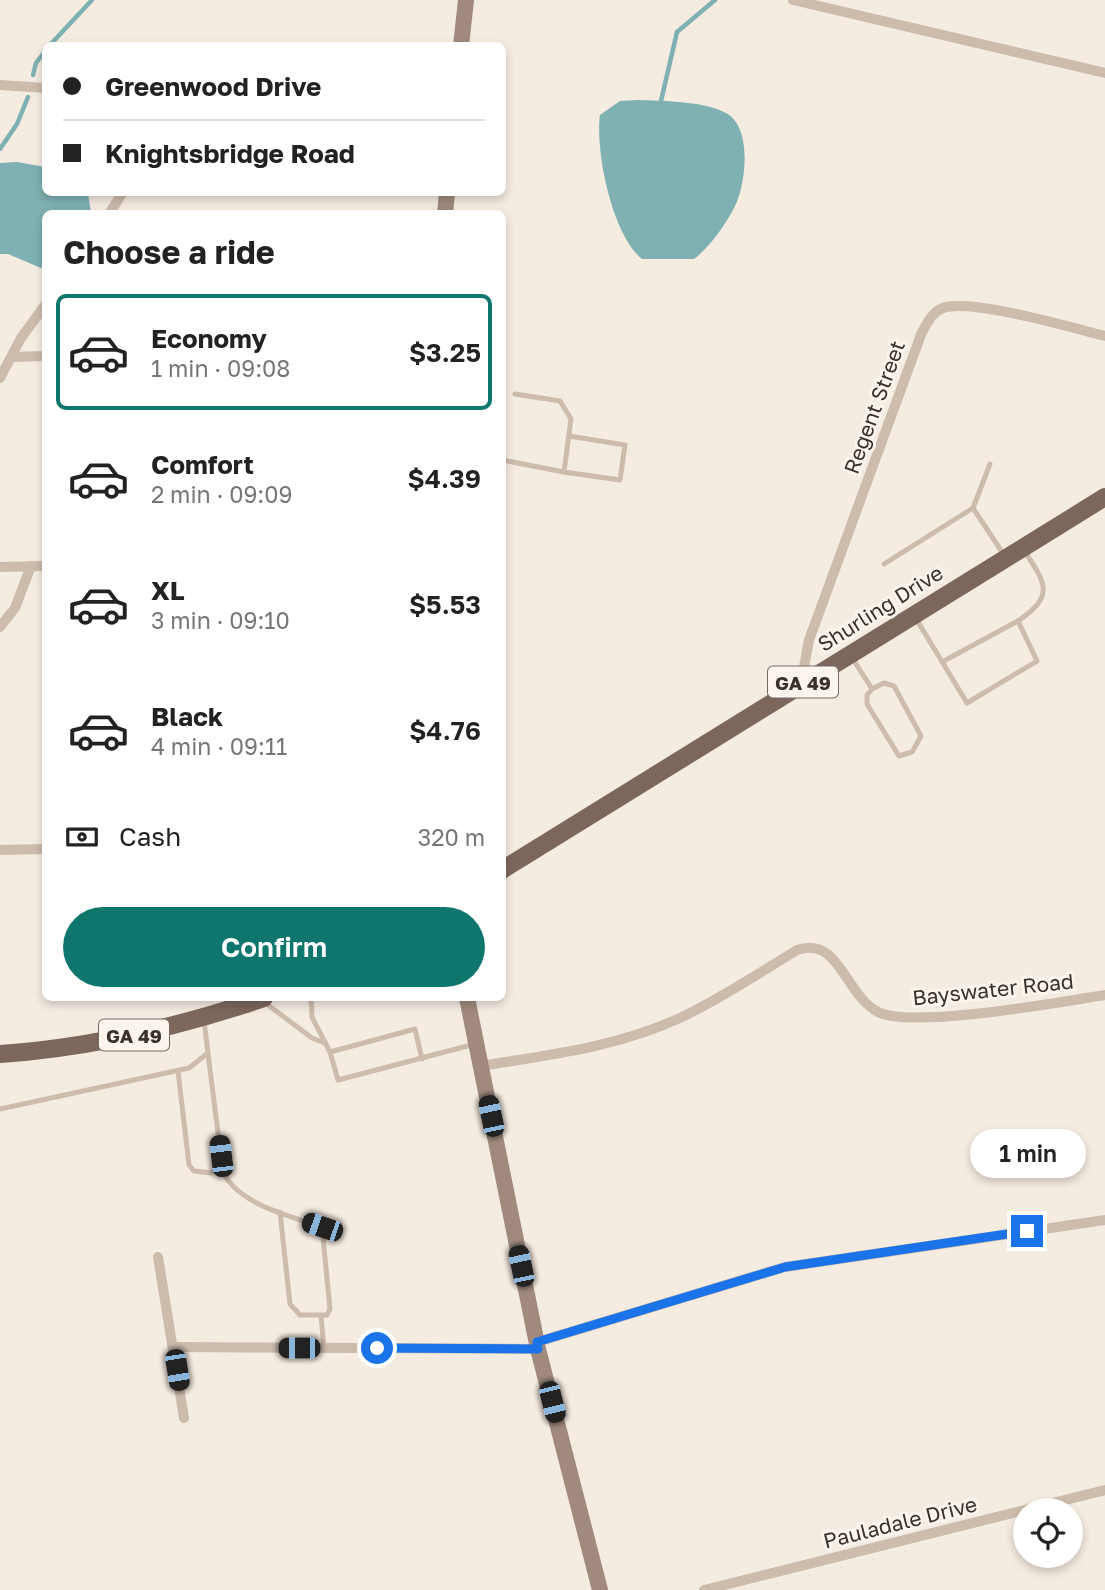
<!DOCTYPE html>
<html lang="en">
<head>
<meta charset="utf-8">
<style>
	body { margin:0; font-family:"Golos Text",sans-serif; background:#f6f6f6; color:#222; height:100vh; display:flex; flex-direction:column; font-size:26px; white-space:nowrap }
	* { box-sizing:border-box; margin:0 }
	p { font-size:23px; color:#767676 }
	.icon { flex:none; width:38px; height:38px; fill:none; stroke:currentColor; stroke-width:2; stroke-linecap:round; stroke-linejoin:round }
	.map { position:relative; flex:1; overflow:hidden }
	.details { position:absolute; left:42px; top:210px; width:464px; height:791px; display:flex; flex-direction:column; background:#fff; border-radius:10px; box-shadow:0 4px 10px #0003 }
	.details>* { flex:none }
	.banner { position:absolute; left:42px; top:42px; width:464px; height:154px; border-radius:10px; box-shadow:0 4px 10px #0003; display:grid; align-content:center; height:154px; padding:0 21px; background:#fff }
	.tools { position:absolute; left:1013px; top:1498px; display:grid; gap:14px }
	.tools a { display:grid; place-items:center; width:70px; height:70px; border-radius:50%; background:#fff; box-shadow:0 4px 10px #0003; font-size:35px }
	.end { position:absolute; width:32px; height:32px; margin:-16px; border:9px solid #1a73e8; background:#fff; box-shadow:0 0 0 4px #fff }
	.from { border-radius:50% }
	.bubble { position:absolute; height:49px; border-radius:24px; background:#fff; box-shadow:0 4px 10px #0003; font-size:23px; font-weight:600; line-height:49px; text-align:center }
	.car { position:absolute; width:21px; height:42px; margin:-21px -10px; border-radius:9px; box-shadow:0 0 5px 2px #0007; background:linear-gradient(#222 24%,#8ab4d8 0 40%,#222 0 76%,#8ab4d8 0 86%,#222 0) }
	.banner b { display:flex; align-items:center; gap:24px; height:66px; font-size:26px }
	.banner b+b { border-top:2px solid #e0e0e0 }
	.banner i { width:18px; height:18px; background:#222 }
	ul { padding:0; list-style:none }
	li { display:flex; align-items:center; gap:21px; height:116px; margin:0 14px 10px; padding:0 7px; border:4px solid transparent; border-radius:10px }
	li div { flex:1 }
	li b { display:block; font-size:26px }
	li em { font-style:normal; font-weight:600 }
	li.active { border-color:#0f766e }
	li>.icon { width:63px; height:63px; stroke-width:1.5 }
	h2 { padding:0 21px; font-size:32px; line-height:84px }
	.pay { display:flex; align-items:center; gap:18px; height:77px; padding:0 21px; font-size:26px }
	.pay p { margin-inline-start:auto }
	.primary-button { display:flex; gap:14px; margin-top:auto; padding:14px 21px }
	.primary-button a { flex:1; height:80px; border-radius:42px; background:#0f766e; color:#fff; font-size:28px; font-weight:600; line-height:80px; text-align:center }
	.map>svg:first-child { display:block }
	.water { fill:#7fb0b2 }
	.lines { fill:none; stroke-linecap:round; stroke-linejoin:round }
	.stream { stroke:#7fb0b2; stroke-width:4.5 }
	.lane { stroke:#cdbbac; stroke-width:5 }
	.street { stroke:#cdbbac; stroke-width:10 }
	.secondary { stroke:#a18a7d; stroke-width:16 }
	.primary { stroke:#7d675c; stroke-width:18 }
	.route { stroke:#1a73e8; stroke-width:9 }
	.labels { text-anchor:middle; dominant-baseline:central; stroke-width:6; stroke-linejoin:round; paint-order:stroke }
	.shield { fill:#fbf5ee; stroke:#756b66; stroke-width:2 }
	.shield-label { font-size:19px; font-weight:bold; fill:#3b302b }
	.street-label { font-size:21px; fill:#3b302b; stroke:#fbf5ee }
</style>
</head>
<body>
<div class="map">
<svg width="1105" height="1590" viewBox="0 0 1105 1590">
	<rect width="100%" height="100%" fill="#f4ebe1"/>
	<g class="water">
		<path d="M638,100C662,101 710,101 729,115C752,131 746,186 734,208C726,224 709,248 694,259H642C612,235 595,151 600,115L620,101Z"/>
		<path d="M17,162L45,167L46,192L88,193L91,213L46,214L45,265L41,268L8,254H0V163Z"/>
	</g>
	<g class="lines">
		<g class="stream">
			<path d="M49,46L92,0"/>
			<path d="M33,75L36,63L46,50"/>
			<path d="M661,101L677,32L715,0"/>
			<path d="M0,149L17,124L28,97"/>
		</g>
		<g class="lane">
			<path d="M515,394L560,401L571,419L564,472L620,480L625,445L569,436"/>
			<path d="M502,460L564,472"/>
			<path d="M973,508L990,464"/>
			<path d="M884,564L973,508L1004,555"/>
			<path d="M915,617L967,703L1037,661L1018,621C1054,596 1047,585 1025,552"/>
			<path d="M851,656L872,689L867,695V704L899,756L912,752L921,736L894,686L884,683L872,689"/>
			<path d="M942,662L1018,621"/>
			<path d="M311,998L312,1017L330,1052L338,1080L475,1044"/>
			<path d="M264,1002L312,1038L325,1043"/>
			<path d="M330,1052L415,1029L422,1059"/>
			<path d="M178,1071L189,1165L194,1171L211,1173L220,1167L221,1156L208,1054"/>
			<path d="M0,1109L189,1068L208,1053L204,1020"/>
			<path d="M220,1167C237,1205 285,1214 322,1227L330,1309L327,1315H300L290,1304L280,1212"/>
			<path d="M321,1316L324,1348"/>
		</g>
		<g class="street">
			<path d="M793,0L1105,73"/>
			<path d="M0,85L46,88"/>
			<path d="M109,214L123,192"/>
			<path d="M12,357L46,356"/>
			<path d="M0,378L21,338L46,304"/>
			<path d="M0,567L46,566"/>
			<path d="M0,627L15,608L31,566"/>
			<path d="M801,683L809,640L922,332C928,322 932,312 943,308C971,298 1072,328 1105,336"/>
			<path d="M0,850L46,849"/>
			<path d="M480,1066C549,1055 618,1047 682,1017C722,998 759,973 797,950C839,935 845,995 878,1012C912,1029 1061,1002 1105,995"/>
			<path d="M158,1257L184,1418"/>
			<path d="M537,1342L785,1267L1105,1220"/>
			<path d="M173,1347L538,1349"/>
			<path d="M704,1590L1105,1490"/>
		</g>
		<g class="secondary">
			<path d="M461,46L466,0"/>
			<path d="M445,214L447,192"/>
			<path d="M467,998L538,1349L600,1590"/>
		</g>
		<g class="primary">
			<path d="M502,870L1105,497"/>
			<path d="M0,1054C91,1048 178,1027 264,998"/>
		</g>
	</g>
	<g class="lines">
		<path class="route" d="M377,1348L538,1349L537,1342L785,1267L1027,1231"/>
	</g>
	<g class="labels">
		<g class="shield">
			<rect x="768" y="666.5" width="70" height="31" rx="5"/>
			<rect x="99" y="1019.5" width="70" height="31" rx="5"/>
		</g>
		<g class="shield-label">
			<text x="803" y="682">GA 49</text>
			<text x="134" y="1035">GA 49</text>
		</g>
		<g class="street-label">
			<text transform="translate(874 407) rotate(-70)">Regent Street</text>
			<text transform="translate(880 608) rotate(-32)">Shurling Drive</text>
			<text transform="translate(993 989) rotate(-6)">Bayswater Road</text>
			<text transform="translate(900 1522) rotate(-14)">Pauladale Drive</text>
		</g>
	</g>
</svg>
<div class="tools">
<a><svg class="icon" aria-label="locate" viewBox="0 0 24 24"><circle cx="12" cy="12" r="6"/><path d="M12 2v4M12 18v4M2 12h4M18 12h4"/></svg></a>
</div>
<i class="end from" style="left:377px;top:1348px"></i>
<i class="end" style="left:1027px;top:1231px"></i>
<div class="bubble" style="left:970px;top:1129px;width:116px">1 min</div>
<i class="car" style="left:491px;top:1116px;rotate:348deg"></i>
<i class="car" style="left:221px;top:1156px;rotate:353deg"></i>
<i class="car" style="left:322px;top:1227px;rotate:289deg"></i>
<i class="car" style="left:521px;top:1266px;rotate:348deg"></i>
<i class="car" style="left:299px;top:1348px;rotate:270deg"></i>
<i class="car" style="left:177px;top:1370px;rotate:171deg"></i>
<i class="car" style="left:552px;top:1402px;rotate:166deg"></i>
<div class="banner">
<b><i class="from"></i>Greenwood Drive</b>
<b><i></i>Knightsbridge Road</b>
</div>
<section class="details">
<h2>Choose a ride</h2>
<ul>
<li class="active"><svg class="icon" aria-label="car" viewBox="0 0 24 24"><path d="M5 17H2v-5l4-1 3-4h7l3 4 3 1v5h-3M9 17h6M6 11h13"/><circle cx="7" cy="17" r="2"/><circle cx="17" cy="17" r="2"/></svg><div><b>Economy</b><p>1 min · 09:08</p></div><em>$3.25</em></li>
<li><svg class="icon" aria-label="car" viewBox="0 0 24 24"><path d="M5 17H2v-5l4-1 3-4h7l3 4 3 1v5h-3M9 17h6M6 11h13"/><circle cx="7" cy="17" r="2"/><circle cx="17" cy="17" r="2"/></svg><div><b>Comfort</b><p>2 min · 09:09</p></div><em>$4.39</em></li>
<li><svg class="icon" aria-label="car" viewBox="0 0 24 24"><path d="M5 17H2v-5l4-1 3-4h7l3 4 3 1v5h-3M9 17h6M6 11h13"/><circle cx="7" cy="17" r="2"/><circle cx="17" cy="17" r="2"/></svg><div><b>XL</b><p>3 min · 09:10</p></div><em>$5.53</em></li>
<li><svg class="icon" aria-label="car" viewBox="0 0 24 24"><path d="M5 17H2v-5l4-1 3-4h7l3 4 3 1v5h-3M9 17h6M6 11h13"/><circle cx="7" cy="17" r="2"/><circle cx="17" cy="17" r="2"/></svg><div><b>Black</b><p>4 min · 09:11</p></div><em>$4.76</em></li>
</ul>
<div class="pay"><svg class="icon" aria-label="cash" viewBox="0 0 24 24"><path d="M3 7h18v10H3z"/><circle cx="12" cy="12" r="2"/></svg>Cash<p>320 m</p></div>
<div class="primary-button"><a>Confirm</a></div>
</section>
</div>
</body>
</html>
